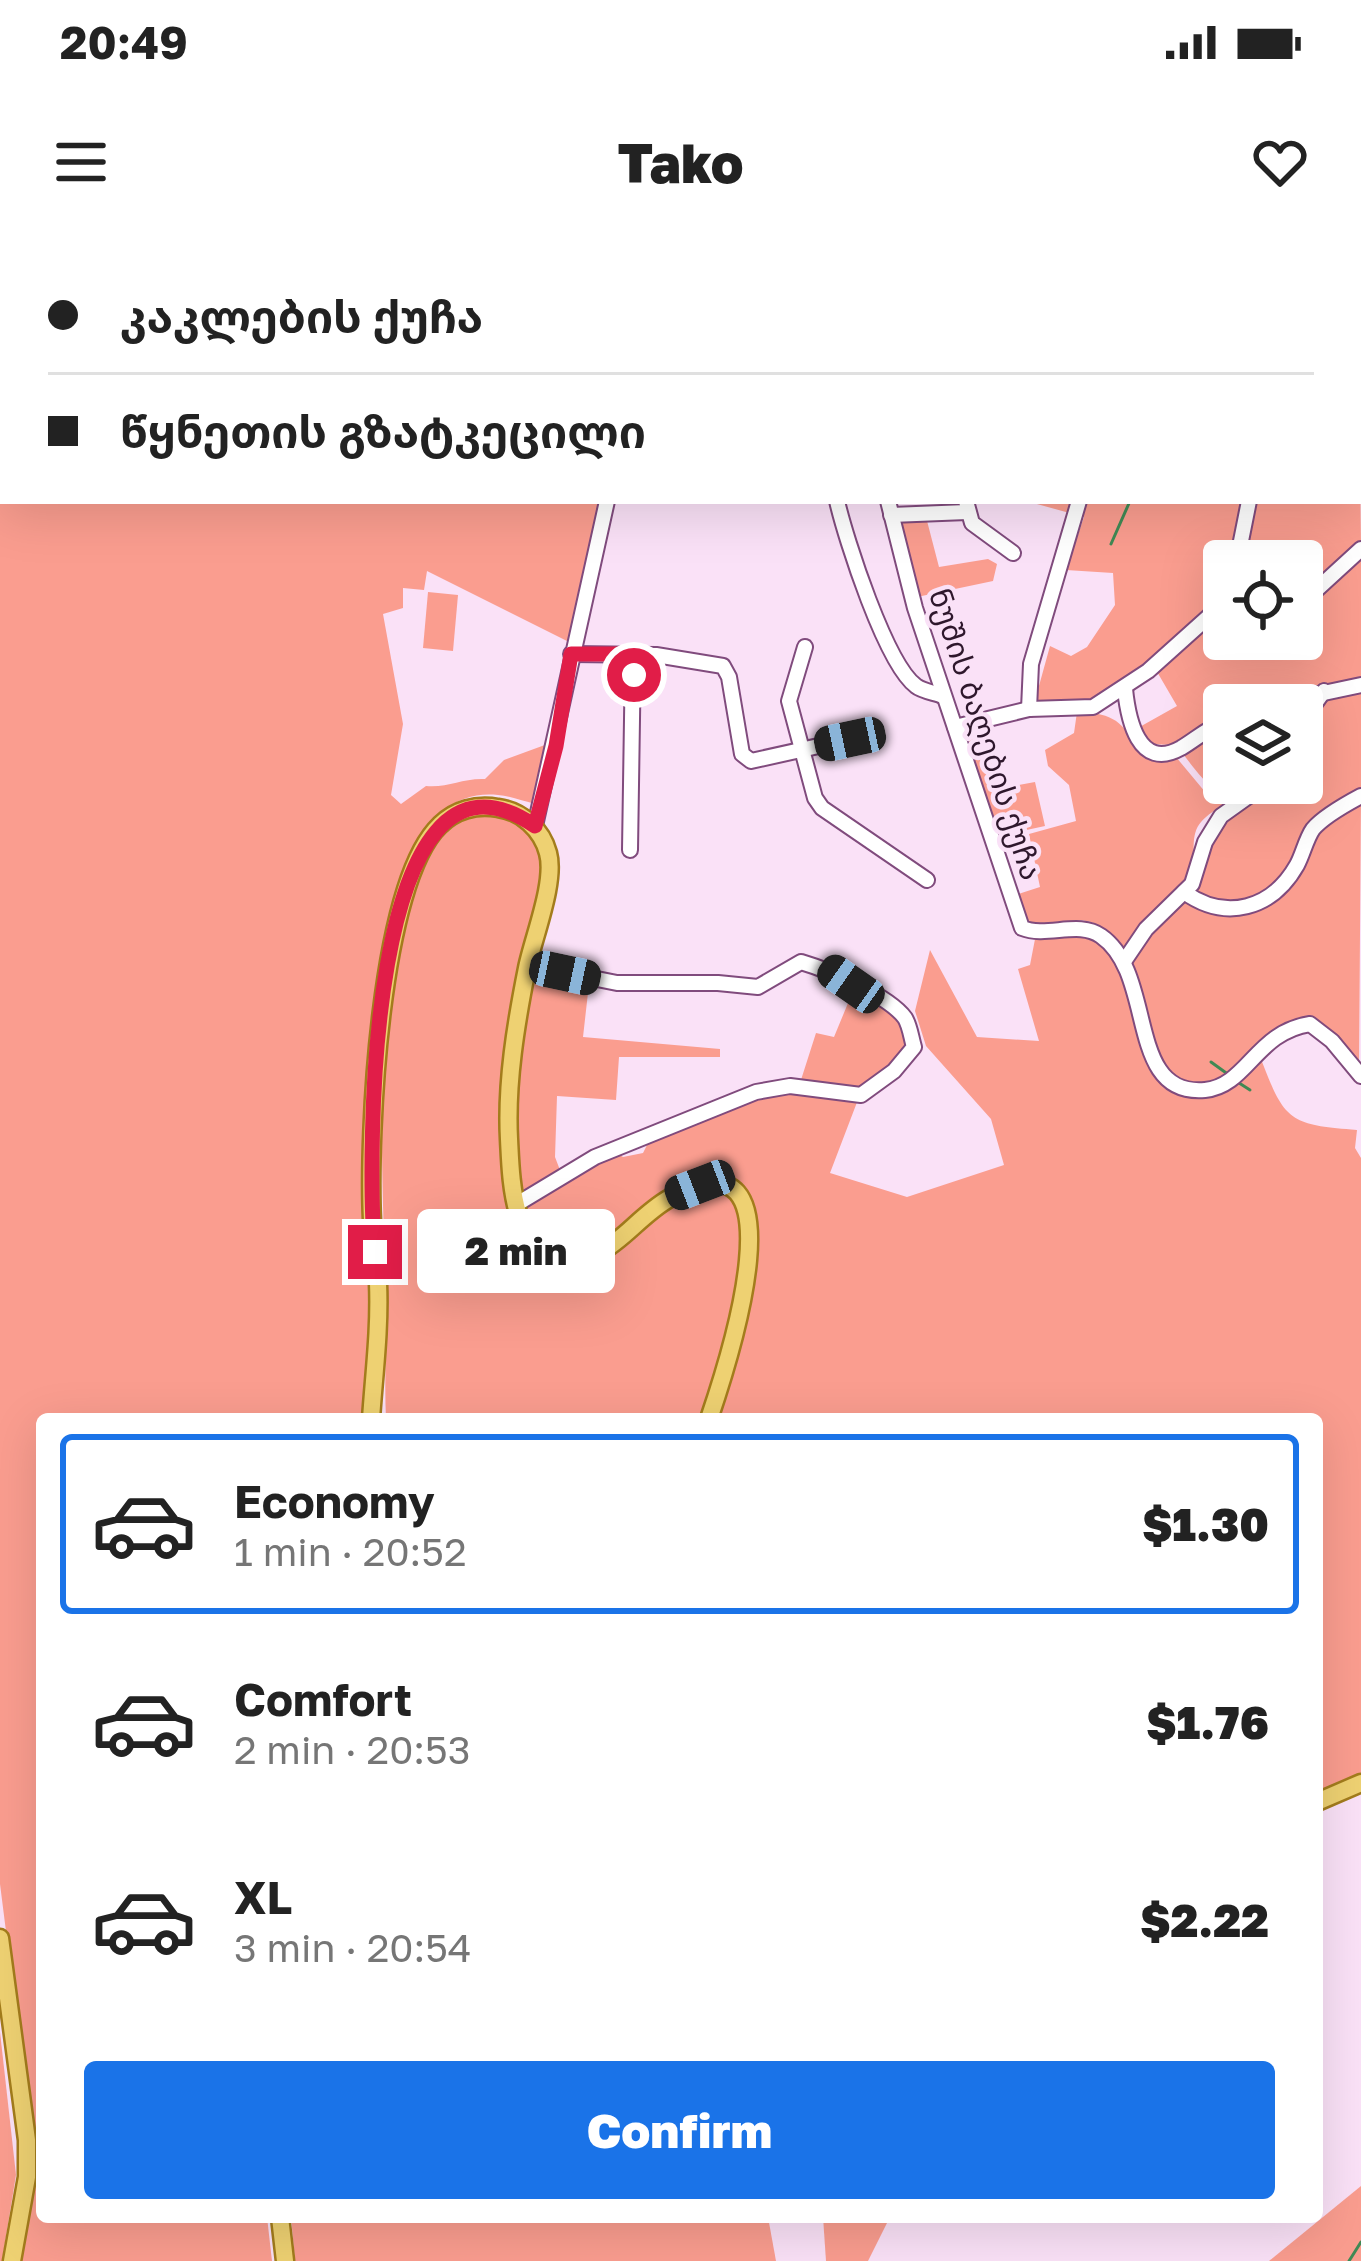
<!DOCTYPE html>
<html lang="en">
<head>
<meta charset="utf-8">
<style>
	body { margin:0; font-family:"Golos Text","Noto Sans Georgian",sans-serif; background:#f2f2f2; color:#222; height:100vh; display:flex; flex-direction:column; font-size:45px; white-space:nowrap }
	* { box-sizing:border-box; margin:0 }
	p { font-size:39px; color:#767676 }
	.icon { flex:none; width:66px; height:66px; fill:none; stroke:currentColor; stroke-width:2; stroke-linecap:round; stroke-linejoin:round }
	.map { position:relative; flex:1; overflow:hidden }
	.panel { position:absolute; left:36px; top:1173px; width:1287px; height:810px; display:flex; flex-direction:column; background:#fff; border-radius:12px; box-shadow:0 12px 48px #0002 }
	.panel>* { flex:none }
	.guide { position:absolute; left:0px; top:0px; width:1362px; height:264px; box-shadow:0 12px 48px #0002; display:grid; align-content:center; height:264px; padding:0 48px; background:#fff }
	.tools { position:absolute; left:1203px; top:300px; display:grid; gap:24px }
	.tools a { display:grid; place-items:center; width:120px; height:120px; border-radius:12px; background:#fff; box-shadow:0 12px 48px #0002; font-size:60px }
	.end { position:absolute; width:54px; height:54px; margin:-27px; border:15px solid #e11d48; background:#fff; box-shadow:0 0 0 6px #fff }
	.from { border-radius:50% }
	.bubble { position:absolute; height:84px; border-radius:12px; background:#fff; box-shadow:0 12px 48px #0002; font-size:39px; font-weight:800; line-height:84px; text-align:center }
	.car { position:absolute; width:36px; height:72px; margin:-36px -18px; border-radius:15px; box-shadow:0 0 9px 3px #0007; background:linear-gradient(#222 24%,#8ab4d8 0 40%,#222 0 76%,#8ab4d8 0 86%,#222 0) }
	.guide b { display:flex; align-items:center; gap:42px; height:114px; font-size:45px }
	.guide b+b { border-top:3px solid #e0e0e0 }
	.guide i { width:30px; height:30px; background:#222 }
	ul { padding:21px 0 0; list-style:none }
	li { display:flex; align-items:center; gap:36px; height:180px; margin:0 24px 18px; padding:0 24px; border:6px solid transparent; border-radius:12px }
	li div { flex:1 }
	li b { display:block; font-size:45px }
	li em { font-style:normal; font-weight:800 }
	li.on { border-color:#1a73e8 }
	li>.icon { width:108px; height:108px; stroke-width:1.5 }
	.cta { display:flex; gap:24px; margin-top:auto; padding:24px 48px }
	.cta a { flex:1; height:138px; border-radius:12px; background:#1a73e8; color:#fff; font-size:48px; font-weight:800; line-height:138px; text-align:center }
	.status { display:flex; justify-content:space-between; align-items:center; height:84px; padding:0 60px; background:#fff; direction:ltr }
	.status svg { height:33px; fill:currentColor }
	header { display:flex; justify-content:space-between; align-items:center; height:156px; padding:0 48px; background:#fff; font-size:54px; font-weight:800 }
	.map>svg:first-child { display:block }
	.green { fill:#fa9d8f }
	.lines { fill:none; stroke-linecap:round; stroke-linejoin:round }
	.stream { stroke:#408954; stroke-width:3 }
	.minor-casing { stroke:#804b7d; stroke-width:18 }
	.major-casing { stroke:#a37c1c; stroke-width:21 }
	.minor { stroke:#fff; stroke-width:14 }
	.major { stroke:#eed172; stroke-width:16 }
	.route { stroke:#e11d48; stroke-width:15 }
	.labels { text-anchor:middle; dominant-baseline:central; stroke-width:9; stroke-linejoin:round; paint-order:stroke }
	.street-label { font-size:30px; fill:#2e172c; stroke:#fae1f7 }
</style>
</head>
<body>
<div class="status"><b>20:49</b><svg viewBox="0 0 49 12"><path d="M0 12V9h3v3zM5 12V6h3v6zM10 12V3h3v9zM15 12V0h3v12zM26 1h20v11H26zM47 4h2v5h-2z"/></svg></div>
<header><svg class="icon" aria-label="menu" viewBox="0 0 24 24"><path d="M4 6h16M4 12h16M4 18h16"/></svg>Tako<svg class="icon" aria-label="heart" viewBox="0 0 24 24"><path d="M12 20l-8-8c-3-5 5-10 8-4 3-6 11-1 8 4z"/></svg></header>
<div class="map">
<svg width="1361" height="2021" viewBox="0 0 1361 2021">
	<rect width="100%" height="100%" fill="#fae1f7"/>
	<g class="green">
		<path d="M0,0L637,3H3V261H603L569,402L427,331L424,350L403,348V368L383,374L403,484L391,555L401,564L426,546C448,548 462,538 485,539L504,520L553,502L535,564C523,561 510,556 498,555C421,547 401,642 388,697L365,1179H42V1977H267L272,2021H21L20,2015L26,1849L0,1644Z"/>
		<path d="M1359,140L1361,304L1321,341L1302,331V321H1283L1248,303L1254,261H1359Z"/>
		<path d="M1026,261H1244L1232,321H1224V341L1213,367L1144,429L1090,463L1034,464L1050,406L1071,416L1087,407L1115,365L1113,333L1066,330L1084,277Z"/>
		<path d="M895,277H926L939,327L988,319L997,324L993,341L917,357Z"/>
		<path d="M1361,314V441L1293,452L1253,465H1224V477L1174,505L1149,504L1136,489L1177,466L1156,430L1224,364V399H1302V367Z"/>
		<path d="M428,352L458,355L453,411L423,408Z"/>
		<path d="M1361,450V553L1311,586L1293,625L1271,654L1225,665L1196,655C1198,609 1233,574 1263,543H1302V488L1326,454Z"/>
		<path d="M1077,472C1108,473 1121,478 1136,506L1176,517L1206,553L1227,563C1188,585 1194,592 1194,635L1127,710C1115,699 1102,683 1086,681C1070,679 1082,682 1067,686C1035,693 1024,682 1015,655L1040,647L1029,594L1076,581L1069,545L1048,526L1045,510L1074,493Z"/>
		<path d="M982,482L997,549L1035,542L1045,586L998,596L961,488Z"/>
		<path d="M1224,487V543H1255L1249,552C1215,561 1202,538 1183,514Z"/>
		<path d="M1361,559L1359,829L1320,785L1284,789L1254,806L1233,836L1192,847L1162,829L1130,718L1183,656C1197,666 1210,668 1227,672C1284,684 1291,628 1316,592C1325,579 1347,569 1361,559Z"/>
		<path d="M495,572C509,576 527,579 535,592C552,619 537,653 532,681C519,751 487,920 520,981L508,884L527,725L589,744L583,797L720,809V817H619L616,860L557,856L555,917L563,938L617,913L623,917L643,913L648,903L773,851L859,857L830,933L907,957L1004,925L991,879L926,806L915,771L930,710L977,797L1039,801L1018,729L1030,725L1036,694C1053,692 1075,686 1092,691C1162,714 1122,890 1225,845C1240,839 1245,822 1259,814C1284,879 1286,885 1357,890L1355,908L1361,918V1543L1317,1562V1179H386C384,1139 387,1099 386,1059C384,951 362,669 445,592C459,579 477,576 495,572Z"/>
		<path d="M853,751C921,785 925,803 863,849L800,843L816,793L834,797Z"/>
		<path d="M0,1792L16,1935L2,2021H0Z"/>
		<path d="M1361,1946V2021H1269Z"/>
		<path d="M291,1977H768L776,2021H295Z"/>
		<path d="M823,1977H890L868,2021H826Z"/>
	</g>
	<g class="lines">
		<g class="stream">
			<path d="M1167,3V0"/>
			<path d="M1111,304L1130,261"/>
			<path d="M1211,822L1229,835"/>
			<path d="M1236,841L1250,850"/>
			<path d="M1349,2021L1361,2002"/>
		</g>
		<g class="minor-casing">
			<g id="minor">
				<path d="M783,0L784,3"/>
				<path d="M865,0V3"/>
				<path d="M1040,0V3"/>
				<path d="M1099,0V3"/>
				<path d="M1243,0L1245,3"/>
				<path d="M683,3V0"/>
				<path d="M1359,136L1361,138"/>
				<path d="M837,261C846,300 886,424 916,446C922,451 936,453 943,456"/>
				<path d="M888,261L915,368L1022,688C1047,698 1079,680 1101,696C1157,735 1125,857 1205,850C1247,846 1256,792 1310,784L1332,801L1361,836"/>
				<path d="M966,261L972,283L1013,313"/>
				<path d="M891,275L967,272"/>
				<path d="M1237,321L1249,261"/>
				<path d="M1302,363L1361,309"/>
				<path d="M805,407L789,461L815,558L822,568L927,640"/>
				<path d="M571,414L656,415L723,426L729,437L742,514L751,521L850,499"/>
				<path d="M1125,449C1128,478 1138,532 1181,508C1196,499 1208,488 1224,482"/>
				<path d="M1267,465L1361,445"/>
				<path d="M1029,469L1031,424L1079,261"/>
				<path d="M1302,482L1324,451"/>
				<path d="M955,487L1029,469L1093,467L1148,431L1216,370L1224,353"/>
				<path d="M535,586L607,261"/>
				<path d="M630,610L633,414"/>
				<path d="M1184,652C1226,682 1272,669 1297,625C1303,614 1306,599 1313,589C1324,576 1346,564 1361,556"/>
				<path d="M1125,720L1146,689L1192,644L1205,602L1221,576L1249,556L1258,543"/>
				<path d="M517,964L595,917L756,852L790,846L861,855L894,831L914,807C911,797 910,786 905,778C888,755 828,730 801,722L758,747L718,743H617L527,725"/>
			</g>
		</g>
		<g class="major-casing">
			<g id="major">
				<path d="M371,1179C374,1134 380,1089 378,1043C377,1022 373,1001 372,980C368,896 379,643 440,585C455,570 476,564 498,568C522,571 542,590 548,613C556,642 533,698 527,728C516,783 506,843 509,899C511,939 512,1014 564,1019C576,1020 588,1019 599,1013C625,999 643,973 670,958C809,880 726,1129 709,1179"/>
				<path d="M1317,1562L1361,1543"/>
				<path d="M0,1698L27,1900V1937L12,2021"/>
				<path d="M280,1977L285,2021"/>
			</g>
		</g>
		<use href="#minor" class="minor"/>
		<use href="#major" class="major"/>
	</g>
	<g class="lines">
		<path class="route" d="M375,1012C367,929 363,469 535,586L556,506L571,414H633L634,435"/>
	</g>
	<g class="labels">
		<g class="street-label">
			<text transform="translate(986 494) rotate(72)">ნუშის ბაღების ქუჩა</text>
		</g>
	</g>
</svg>
<div class="tools">
<a><svg class="icon" aria-label="locate" viewBox="0 0 24 24"><circle cx="12" cy="12" r="6"/><path d="M12 2v4M12 18v4M2 12h4M18 12h4"/></svg></a>
<a><svg class="icon" aria-label="layers" viewBox="0 0 24 24"><path d="M12 4l9 5-9 5-9-5zM3 14l9 5 9-5"/></svg></a>
</div>
<i class="end from" style="left:634px;top:435px"></i>
<i class="end" style="left:375px;top:1012px"></i>
<div class="bubble" style="left:417px;top:969px;width:198px">2 min</div>
<i class="car" style="left:850px;top:499px;rotate:258deg"></i>
<i class="car" style="left:565px;top:733px;rotate:102deg"></i>
<i class="car" style="left:851px;top:744px;rotate:305deg"></i>
<i class="car" style="left:700px;top:945px;rotate:249deg"></i>
<div class="guide">
<b><i class="from"></i>კაკლების ქუჩა</b>
<b><i></i>წყნეთის გზატკეცილი</b>
</div>
<section class="panel">
<ul>
<li class="on"><svg class="icon" aria-label="car" viewBox="0 0 24 24"><path d="M5 17H2v-5l4-1 3-4h7l3 4 3 1v5h-3M9 17h6M6 11h13"/><circle cx="7" cy="17" r="2"/><circle cx="17" cy="17" r="2"/></svg><div><b>Economy</b><p>1 min · 20:52</p></div><em>$1.30</em></li>
<li><svg class="icon" aria-label="car" viewBox="0 0 24 24"><path d="M5 17H2v-5l4-1 3-4h7l3 4 3 1v5h-3M9 17h6M6 11h13"/><circle cx="7" cy="17" r="2"/><circle cx="17" cy="17" r="2"/></svg><div><b>Comfort</b><p>2 min · 20:53</p></div><em>$1.76</em></li>
<li><svg class="icon" aria-label="car" viewBox="0 0 24 24"><path d="M5 17H2v-5l4-1 3-4h7l3 4 3 1v5h-3M9 17h6M6 11h13"/><circle cx="7" cy="17" r="2"/><circle cx="17" cy="17" r="2"/></svg><div><b>XL</b><p>3 min · 20:54</p></div><em>$2.22</em></li>
</ul>
<div class="cta"><a>Confirm</a></div>
</section>
</div>
</body>
</html>
